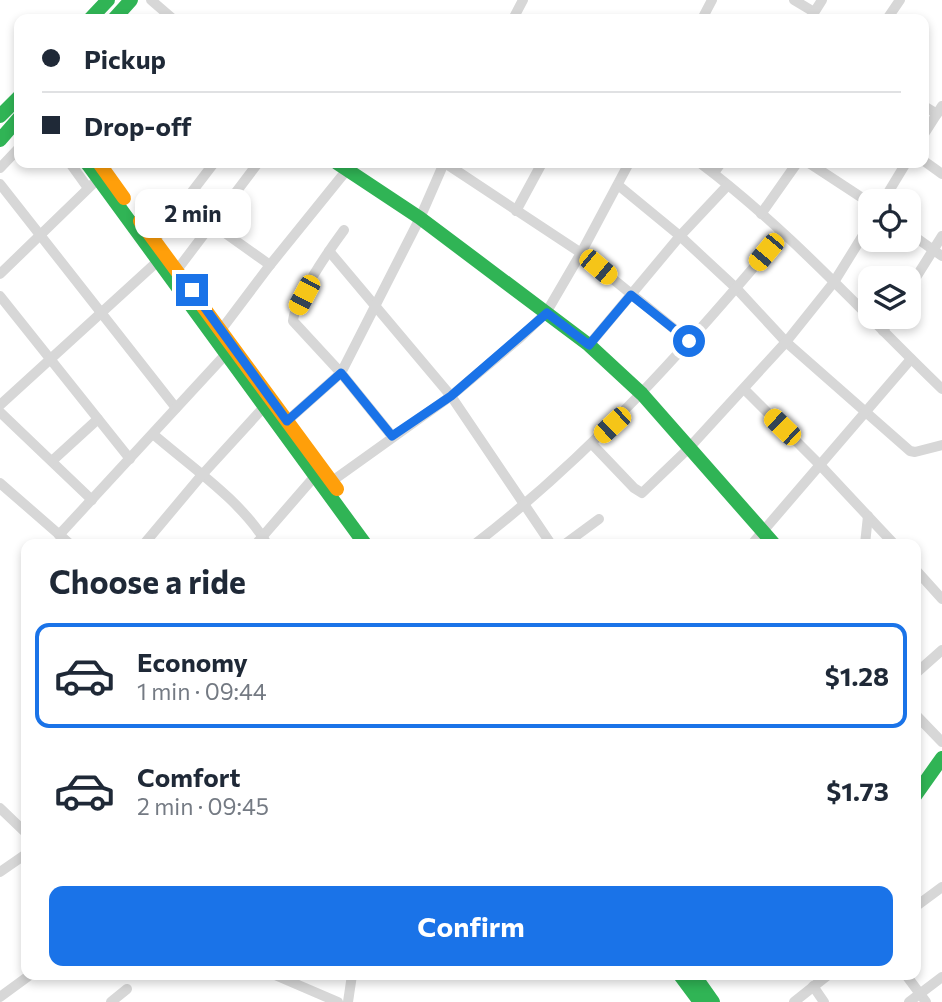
<!DOCTYPE html>
<html lang="en">
<head>
<meta charset="utf-8">
<style>
	body { margin:0; font-family:Commissioner,sans-serif; background:#f2f2f3; color:#1f2937; height:100vh; display:flex; flex-direction:column; font-size:26px; white-space:nowrap }
	* { box-sizing:border-box; margin:0 }
	p { font-size:23px; color:#747a83 }
	.icon { flex:none; width:38px; height:38px; fill:none; stroke:currentColor; stroke-width:2; stroke-linecap:round; stroke-linejoin:round }
	.map { position:relative; flex:1; overflow:hidden }
	.sheet { position:absolute; left:21px; top:539px; width:900px; height:441px; display:flex; flex-direction:column; background:#fff; border-radius:14px; box-shadow:0 4px 10px #0003 }
	.sheet>* { flex:none }
	.guide { position:absolute; left:14px; top:14px; width:915px; height:154px; border-radius:14px; box-shadow:0 4px 10px #0003; display:grid; align-content:center; height:154px; padding:0 28px; background:#fff }
	.buttons { position:absolute; left:858px; top:189px; display:grid; gap:14px }
	.buttons a { display:grid; place-items:center; width:63px; height:63px; border-radius:14px; background:#fff; box-shadow:0 4px 10px #0003; font-size:35px }
	.end { position:absolute; width:32px; height:32px; margin:-16px; border:9px solid #1a73e8; background:#fff; box-shadow:0 0 0 4px #fff }
	.from { border-radius:50% }
	.bubble { position:absolute; height:49px; border-radius:14px; background:#fff; box-shadow:0 4px 10px #0003; font-size:23px; font-weight:700; line-height:49px; text-align:center }
	.car { position:absolute; width:21px; height:42px; margin:-21px -10px; border-radius:9px; box-shadow:0 0 5px 2px #0007; background:linear-gradient(#f5c518 24%,#345 0 40%,#f5c518 0 76%,#345 0 86%,#f5c518 0) }
	.guide b { display:flex; align-items:center; gap:24px; height:66px; font-size:26px }
	.guide b+b { border-top:2px solid #e0e1e3 }
	.guide i { width:18px; height:18px; background:#1f2937 }
	ul { padding:0; list-style:none }
	li { display:flex; align-items:center; gap:21px; height:105px; margin:0 14px 10px; padding:0 14px; border:4px solid transparent; border-radius:14px }
	li div { flex:1 }
	li b { display:block; font-size:26px }
	li em { font-style:normal; font-weight:700 }
	li.on { border-color:#1a73e8 }
	li>.icon { width:63px; height:63px; stroke-width:1.5 }
	h2 { padding:0 28px; font-size:32px; line-height:84px }
	.action { display:flex; gap:14px; margin-top:auto; padding:14px 28px }
	.action a { flex:1; height:80px; border-radius:14px; background:#1a73e8; color:#fff; font-size:28px; font-weight:700; line-height:80px; text-align:center }
	.map>svg:first-child { display:block }
	.lines { fill:none; stroke-linecap:round; stroke-linejoin:round }
	.street { stroke:#d7d7d7; stroke-width:10 }
	.fast { stroke:#30b455; stroke-width:14 }
	.slow { stroke:#ff9f0a; stroke-width:14 }
	.route { stroke:#1a73e8; stroke-width:9 }
</style>
</head>
<body>
<div class="map">
<svg width="942" height="1002" viewBox="0 0 942 1002">
	<rect width="100%" height="100%" fill="#fff"/>
	<g class="lines">
		<g class="street">
			<path d="M151,0L173,19"/>
			<path d="M794,0L814,12"/>
			<path d="M513,19L523,0"/>
			<path d="M702,19L712,0"/>
			<path d="M810,19L822,0"/>
			<path d="M887,19L900,0"/>
			<path d="M924,106L937,114"/>
			<path d="M924,134L942,106"/>
			<path d="M924,161L942,174"/>
			<path d="M70,163L88,188"/>
			<path d="M629,163L581,253L689,341"/>
			<path d="M700,163C788,229 863,313 942,389"/>
			<path d="M809,163L870,203"/>
			<path d="M0,168L19,148"/>
			<path d="M714,173L721,163"/>
			<path d="M0,184L176,408"/>
			<path d="M618,185L680,236L736,288L786,342L910,451L915,452L942,445"/>
			<path d="M883,201L906,163"/>
			<path d="M516,211L542,163"/>
			<path d="M761,214L797,163"/>
			<path d="M211,223L270,265"/>
			<path d="M344,230C330,249 295,299 293,321L341,373L392,436"/>
			<path d="M908,232L942,256"/>
			<path d="M155,240L214,163"/>
			<path d="M329,251L451,396L551,544"/>
			<path d="M177,270L258,163"/>
			<path d="M0,274L98,179"/>
			<path d="M908,290L942,236"/>
			<path d="M0,296L130,459"/>
			<path d="M221,330L270,265L346,171"/>
			<path d="M883,331L891,317"/>
			<path d="M589,345L680,236L727,186"/>
			<path d="M744,389L820,465L894,544"/>
			<path d="M0,405L158,261"/>
			<path d="M0,412L92,500"/>
			<path d="M287,421L341,373L420,218L444,163"/>
			<path d="M153,434C191,467 242,501 267,544"/>
			<path d="M592,444L634,488L642,493L688,449L786,342L834,282L870,224"/>
			<path d="M52,461L98,419"/>
			<path d="M0,483L70,544"/>
			<path d="M328,484L451,396L520,338L546,313L581,253L445,163"/>
			<path d="M59,535L226,354"/>
			<path d="M144,544L201,476L264,407"/>
			<path d="M256,544L315,476"/>
			<path d="M475,544C592,454 687,347 782,234"/>
			<path d="M565,544L599,519"/>
			<path d="M752,544L911,359"/>
			<path d="M865,544L868,516"/>
			<path d="M915,569L942,599"/>
			<path d="M915,674L942,650"/>
			<path d="M915,714L942,742"/>
			<path d="M0,808L26,833"/>
			<path d="M0,872L26,854"/>
			<path d="M915,907L942,887"/>
			<path d="M275,975L338,1002"/>
			<path d="M906,975L926,1002"/>
			<path d="M813,986L824,1002"/>
			<path d="M0,997L30,975"/>
			<path d="M111,1002L127,989"/>
			<path d="M348,1002L352,975"/>
			<path d="M794,1002L828,975"/>
			<path d="M909,1002L942,977"/>
		</g>
		<g class="fast">
			<path d="M90,19L108,0"/>
			<path d="M114,19L131,0"/>
			<path d="M0,116L19,97"/>
			<path d="M0,140L19,118"/>
			<path d="M87,163L365,544"/>
			<path d="M337,163L420,218L589,345L642,394L774,544"/>
			<path d="M915,796L942,758"/>
			<path d="M680,975L700,1002"/>
			<path d="M694,975L713,1002"/>
		</g>
		<g class="slow">
			<path d="M99,163L124,198"/>
			<path d="M140,221L337,489"/>
		</g>
	</g>
	<g class="lines">
		<path class="route" d="M192,290L287,421L341,373L392,436L451,396L547,313L589,345L631,295L689,341"/>
	</g>
</svg>
<div class="buttons">
<a><svg class="icon" aria-label="locate" viewBox="0 0 24 24"><circle cx="12" cy="12" r="6"/><path d="M12 2v4M12 18v4M2 12h4M18 12h4"/></svg></a>
<a><svg class="icon" aria-label="layers" viewBox="0 0 24 24"><path d="M12 4l9 5-9 5-9-5zM3 14l9 5 9-5"/></svg></a>
</div>
<i class="end from" style="left:689px;top:341px"></i>
<i class="end" style="left:192px;top:290px"></i>
<div class="bubble" style="left:135px;top:189px;width:116px">2 min</div>
<i class="car" style="left:766px;top:252px;rotate:220deg"></i>
<i class="car" style="left:598px;top:267px;rotate:130deg"></i>
<i class="car" style="left:304px;top:295px;rotate:208deg"></i>
<i class="car" style="left:612px;top:425px;rotate:227deg"></i>
<i class="car" style="left:782px;top:427px;rotate:314deg"></i>
<div class="guide">
<b><i class="from"></i>Pickup</b>
<b><i></i>Drop-off</b>
</div>
<section class="sheet">
<h2>Choose a ride</h2>
<ul>
<li class="on"><svg class="icon" aria-label="car" viewBox="0 0 24 24"><path d="M5 17H2v-5l4-1 3-4h7l3 4 3 1v5h-3M9 17h6M6 11h13"/><circle cx="7" cy="17" r="2"/><circle cx="17" cy="17" r="2"/></svg><div><b>Economy</b><p>1 min · 09:44</p></div><em>$1.28</em></li>
<li><svg class="icon" aria-label="car" viewBox="0 0 24 24"><path d="M5 17H2v-5l4-1 3-4h7l3 4 3 1v5h-3M9 17h6M6 11h13"/><circle cx="7" cy="17" r="2"/><circle cx="17" cy="17" r="2"/></svg><div><b>Comfort</b><p>2 min · 09:45</p></div><em>$1.73</em></li>
</ul>
<div class="action"><a>Confirm</a></div>
</section>
</div>
</body>
</html>
